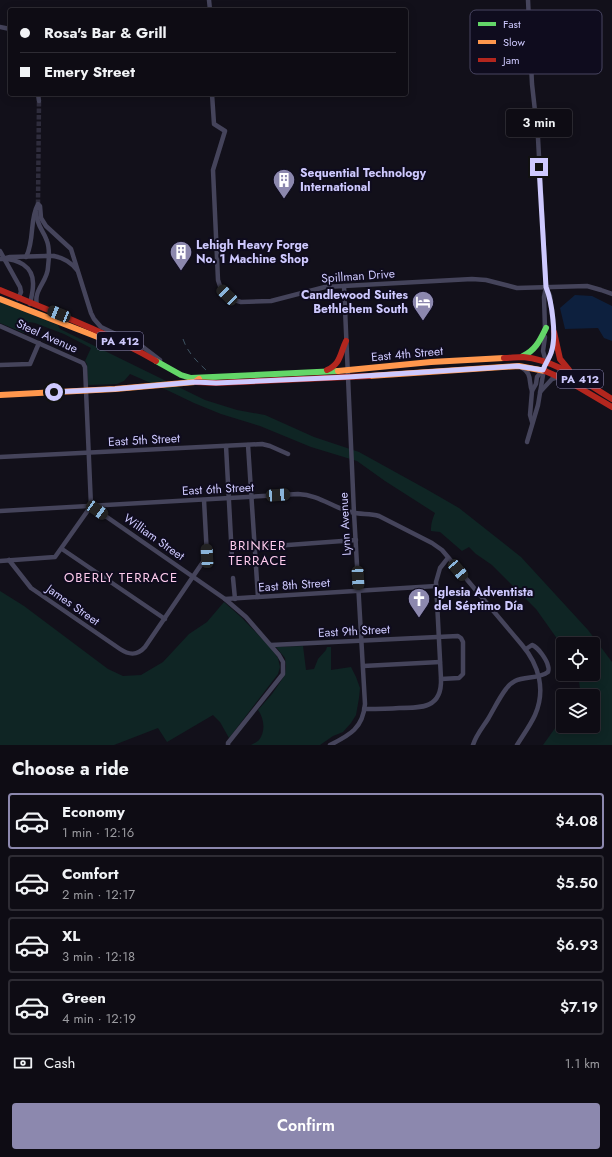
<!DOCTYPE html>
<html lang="en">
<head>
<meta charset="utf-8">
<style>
	body { margin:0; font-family:Jost,sans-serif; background:#17151d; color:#f1f3f6; height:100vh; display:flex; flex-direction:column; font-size:15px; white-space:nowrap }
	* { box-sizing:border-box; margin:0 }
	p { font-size:13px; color:#9b9ba0 }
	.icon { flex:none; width:22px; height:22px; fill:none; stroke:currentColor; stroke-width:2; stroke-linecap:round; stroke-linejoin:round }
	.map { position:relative; height:745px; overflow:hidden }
	.side { display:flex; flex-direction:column; background:#0e0c14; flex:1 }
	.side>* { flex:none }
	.guide { position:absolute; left:8px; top:8px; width:400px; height:88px; border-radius:4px; box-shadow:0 2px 10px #0003,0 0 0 1px #2e2c34; display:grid; align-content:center; height:88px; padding:0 12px; background:#0e0c14 }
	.fabs { position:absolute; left:556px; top:637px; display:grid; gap:8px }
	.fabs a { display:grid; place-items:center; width:44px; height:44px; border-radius:4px; background:#0e0c14; box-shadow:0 2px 10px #0003,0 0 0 1px #2e2c34; font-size:20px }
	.end { position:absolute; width:18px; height:18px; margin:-9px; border:5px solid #cec9fe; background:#111; box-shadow:0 0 0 2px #111 }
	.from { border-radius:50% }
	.bubble { position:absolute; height:28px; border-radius:4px; background:#0e0c14; box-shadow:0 2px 10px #0003,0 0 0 1px #2e2c34; font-size:13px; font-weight:600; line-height:28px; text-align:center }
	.car { position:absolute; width:12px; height:24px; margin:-12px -6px; border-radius:5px; box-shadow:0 0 3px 1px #0007; background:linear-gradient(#222 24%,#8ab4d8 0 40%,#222 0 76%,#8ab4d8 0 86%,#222 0) }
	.guide b { display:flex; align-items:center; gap:14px; height:38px; font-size:15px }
	.guide b+b { border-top:1px solid #2e2c34 }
	.guide i { width:10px; height:10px; background:#f1f3f6 }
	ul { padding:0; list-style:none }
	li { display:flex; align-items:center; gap:12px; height:56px; margin:0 8px 6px; padding:0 4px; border:2px solid #2e2c34; border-radius:4px }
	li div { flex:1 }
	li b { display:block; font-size:15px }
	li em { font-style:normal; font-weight:600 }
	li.current { border-color:#8c88ae }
	li>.icon { width:36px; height:36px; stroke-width:1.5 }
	h2 { padding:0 12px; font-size:18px; line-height:48px }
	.pay { display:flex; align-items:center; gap:10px; height:44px; padding:0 12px; font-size:15px }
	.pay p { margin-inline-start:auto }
	.action { display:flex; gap:8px; margin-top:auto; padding:8px 12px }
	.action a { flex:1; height:46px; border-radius:4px; background:#8c88ae; color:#fff; font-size:16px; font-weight:600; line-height:46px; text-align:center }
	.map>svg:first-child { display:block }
	.green { fill:#0f2524 }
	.water { fill:#0d203e }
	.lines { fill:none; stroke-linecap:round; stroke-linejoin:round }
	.street-tunnel { stroke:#2e2c3c; stroke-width:4.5; stroke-dasharray:4.5 2; stroke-linecap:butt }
	.street { stroke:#45445b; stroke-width:4.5 }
	.fast { stroke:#63d668; stroke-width:6 }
	.slow { stroke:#ff974d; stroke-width:6 }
	.jam { stroke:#b3261e; stroke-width:6 }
	.rail { stroke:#3e5362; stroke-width:1; stroke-dasharray:6 5; stroke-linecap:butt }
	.street-bridge { stroke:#45445b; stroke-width:4.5 }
	.route { stroke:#cec9fe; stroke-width:5 }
	.labels { text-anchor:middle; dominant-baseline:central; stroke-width:4; stroke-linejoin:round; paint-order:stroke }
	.shield { fill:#0f0c1e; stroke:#9590bb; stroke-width:1 }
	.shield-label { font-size:11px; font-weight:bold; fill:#cec9fe }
	.poi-label { font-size:12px; font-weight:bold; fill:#cec9fe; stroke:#0f0c1e; text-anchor:start }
	.street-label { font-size:12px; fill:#cec9fe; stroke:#0f0c1e }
	.neighbourhood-label { font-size:13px; letter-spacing:1px; fill:#fecbed; stroke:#0f0c1e }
	.key { fill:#0f0c1e; stroke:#484561; stroke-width:1 }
	.key-label { font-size:11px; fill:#cec9fe }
</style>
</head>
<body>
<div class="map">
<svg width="612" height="745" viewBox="0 0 612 745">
	<rect width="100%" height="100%" fill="#12101a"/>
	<g class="green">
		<path d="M0,302L58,325L60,329L205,400L237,410L265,415L314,437L359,452L426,489L459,508L521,557L588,630L612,662V745H543L563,717V726H593V696H577L580,689L578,674H593V644H563V647L536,609L492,565L476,554L469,547L462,551L440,532L431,531C431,524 432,520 435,513L385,481L357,461L311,447L260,426L221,414L194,403L169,391L130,374L124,381L117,384L88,385L87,364L85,361L91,348L64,334L35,323L29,322L24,333L0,323Z"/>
		<path d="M0,591L24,606L108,669L123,676L141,675L163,662L189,634L207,622L224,602L242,618L269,646L278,658L280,667L278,674L229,738L220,722L213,715L167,742L158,728L114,745H0Z"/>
		<path d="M303,646L306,670L314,669L318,659L326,650L327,647H331V670L351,667L356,677L360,688L359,698L356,715L351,723L343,732L333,736L320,745H251C253,744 257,742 259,740C266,731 264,718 258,710L272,694L285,675L286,666L285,658L276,647Z"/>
	</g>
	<path class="water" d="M575,295L592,296L612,306V341L604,338L598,328L565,329L560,308Z"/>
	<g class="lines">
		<path class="street-tunnel" d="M38,204L39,101"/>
		<g class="street">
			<path d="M209,0L210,10"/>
			<path d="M528,0L532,84L538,138L546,287L544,297L545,329"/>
			<path d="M0,27L10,29"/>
			<path d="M38,94L39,101"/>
			<path d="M212,94L214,124L225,131L213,170L218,280L221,289L227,295L234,300L241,302L271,301L325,287L472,279L486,280L517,288L587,286L601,290L612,294"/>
			<path d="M36,212C37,227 43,229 47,241C50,249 49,259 48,267C48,281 33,290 37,305"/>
			<path d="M0,251L20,287L21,292L18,299"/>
			<path d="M54,256C64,258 71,262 77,270"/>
			<path d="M26,257C35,240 29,220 38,204L40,206L41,218L46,226L71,249L91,313L94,319L101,327L143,347L160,360"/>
			<path d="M6,258L10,257L46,256"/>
			<path d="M0,259C17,258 34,266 33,285C33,292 31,298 30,304"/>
			<path d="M546,287L550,296L554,334"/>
			<path d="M0,326L83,363L85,367L91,506"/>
			<path d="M545,337L543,351L546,362"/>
			<path d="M0,365L30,364L39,343"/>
			<path d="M521,367C533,374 528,381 532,391"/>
			<path d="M540,392L552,379L558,377"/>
			<path d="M532,422L530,415L532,391L536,384L537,377L543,370L546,362L551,354L553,342"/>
			<path d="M527,442L538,405L543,375V370"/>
			<path d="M248,445L258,597"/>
			<path d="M226,446L232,558"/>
			<path d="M0,457L262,444L270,446L288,454"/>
			<path d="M91,506L225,599L246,617L279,655L283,662V674L228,743V745"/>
			<path d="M0,511L298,494C320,495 331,507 351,512C360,515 369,513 379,516L432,543L442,550L522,645C539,665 546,690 535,715C530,726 523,735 517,745"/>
			<path d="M62,549L165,619"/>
			<path d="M232,549L356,540"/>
			<path d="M9,560L31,588L120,649C129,655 137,656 145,647L207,556L204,500"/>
			<path d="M0,561L55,557L91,506"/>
			<path d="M233,578L235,599"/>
			<path d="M225,599L436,586"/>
			<path d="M271,645L458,636L461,638L463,642V674L459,678L441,679"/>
			<path d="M363,666L440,662"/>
			<path d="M364,709C376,709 388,709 399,708C422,708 442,708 441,679L436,582L440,568L448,558"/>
			<path d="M330,745C350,735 363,728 365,704L354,513L344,286"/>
			<path d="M473,745C476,735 483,727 488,719C494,709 499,698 506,689C508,686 511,683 515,681C525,676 539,679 548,672C549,669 549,669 548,666C547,660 538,647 532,645L526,649"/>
		</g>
		<g class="fast">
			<path d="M523,356C536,350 540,340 546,328"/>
			<path d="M156,361L181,375L191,378L338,371"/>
		</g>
		<g class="slow">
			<path d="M0,299L108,341"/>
			<path d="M338,371L431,362L504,358"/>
			<path d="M369,376L519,366L545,371"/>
			<path d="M0,395L115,389L195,382L199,379"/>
		</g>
		<g class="jam">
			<path d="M0,290C53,312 106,332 156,361"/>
			<path d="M554,332L560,359L569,370"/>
			<path d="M504,358C510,358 516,357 523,357C556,360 584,382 612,399"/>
			<path d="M327,370C341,364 340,353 346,341"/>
			<path d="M545,371L568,381L612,407"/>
			<path d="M196,382L216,383L369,376"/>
		</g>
		<path class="rail" d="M183,339C188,354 198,362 209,373"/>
		<path class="street-bridge" d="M46,256H54"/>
	</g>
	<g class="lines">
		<path class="route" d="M54,392L115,389L195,382L216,383L348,377L517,366L543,370C545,364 549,359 551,353C557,337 552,302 546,287L539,167"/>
	</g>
	<defs>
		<g id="building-pin" transform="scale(1.15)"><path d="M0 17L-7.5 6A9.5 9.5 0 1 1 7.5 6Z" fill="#8c88ae" stroke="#0f0c1e"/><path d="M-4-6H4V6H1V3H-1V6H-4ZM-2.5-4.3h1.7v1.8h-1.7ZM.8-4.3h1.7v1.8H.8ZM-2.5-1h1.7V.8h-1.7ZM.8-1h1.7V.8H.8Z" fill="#fff"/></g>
		<g id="hotel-pin" transform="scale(1.15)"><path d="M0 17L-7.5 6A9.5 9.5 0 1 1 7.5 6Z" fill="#8c88ae" stroke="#0f0c1e"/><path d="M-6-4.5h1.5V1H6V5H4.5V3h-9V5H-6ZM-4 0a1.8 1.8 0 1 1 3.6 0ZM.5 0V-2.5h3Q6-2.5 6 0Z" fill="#fff"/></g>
		<g id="church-pin" transform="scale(1.15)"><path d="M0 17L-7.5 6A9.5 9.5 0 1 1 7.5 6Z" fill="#8c88ae" stroke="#0f0c1e"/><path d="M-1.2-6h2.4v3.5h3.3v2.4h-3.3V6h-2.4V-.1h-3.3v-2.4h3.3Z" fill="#fff"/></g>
	</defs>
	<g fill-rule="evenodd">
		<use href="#building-pin" x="284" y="180"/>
		<use href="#building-pin" x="181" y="252"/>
		<use href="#hotel-pin" x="423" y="302"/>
		<use href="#church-pin" x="419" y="599"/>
	</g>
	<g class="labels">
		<g class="shield">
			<rect x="97" y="332" width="46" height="18" rx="3"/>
			<rect x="557" y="370" width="46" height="18" rx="3"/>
		</g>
		<g class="shield-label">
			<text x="120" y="341">PA 412</text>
			<text x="580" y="379">PA 412</text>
		</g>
		<g class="poi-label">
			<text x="300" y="173">Sequential Technology<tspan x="300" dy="14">International</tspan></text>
			<text x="196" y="245">Lehigh Heavy Forge<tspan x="196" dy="14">No. 1 Machine Shop</tspan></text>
			<text x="408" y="295" text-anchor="end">Candlewood Suites<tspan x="408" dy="14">Bethlehem South</tspan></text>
			<text x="434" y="592">Iglesia Adventista<tspan x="434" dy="14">del Séptimo Día</tspan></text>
		</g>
		<g class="street-label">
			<text transform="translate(358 276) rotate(-4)">Spillman Drive</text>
			<text transform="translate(47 336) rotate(24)">Steel Avenue</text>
			<text transform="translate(407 354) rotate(-5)">East 4th Street</text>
			<text transform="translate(144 440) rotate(-3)">East 5th Street</text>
			<text transform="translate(218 489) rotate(-3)">East 6th Street</text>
			<text transform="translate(345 524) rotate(-93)">Lynn Avenue</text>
			<text transform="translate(154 537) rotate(35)">William Street</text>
			<text transform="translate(294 585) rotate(-4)">East 8th Street</text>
			<text transform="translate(73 605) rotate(35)">James Street</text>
			<text transform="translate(354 631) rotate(-3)">East 9th Street</text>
		</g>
		<g class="neighbourhood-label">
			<text x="258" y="545">BRINKER<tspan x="258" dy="15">TERRACE</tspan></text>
			<text x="121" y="577">OBERLY TERRACE</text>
		</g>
	</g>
	<rect x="470" y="10" width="132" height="64" rx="6" class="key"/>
	<rect x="478" y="22" width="18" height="4" fill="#63d668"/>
	<rect x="478" y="40" width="18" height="4" fill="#ff974d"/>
	<rect x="478" y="58" width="18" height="4" fill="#b3261e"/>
	<g class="key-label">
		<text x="503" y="28">Fast</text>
		<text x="503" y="46">Slow</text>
		<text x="503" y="64">Jam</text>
	</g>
</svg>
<div class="fabs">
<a><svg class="icon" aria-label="locate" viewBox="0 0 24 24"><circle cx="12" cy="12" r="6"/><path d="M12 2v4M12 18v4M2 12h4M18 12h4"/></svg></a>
<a><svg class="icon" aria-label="layers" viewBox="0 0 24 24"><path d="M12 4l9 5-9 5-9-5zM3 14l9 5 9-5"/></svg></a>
</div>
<i class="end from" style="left:54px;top:392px"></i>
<i class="end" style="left:539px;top:167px"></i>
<div class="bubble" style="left:506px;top:109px;width:66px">3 min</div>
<i class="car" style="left:227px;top:295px;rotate:314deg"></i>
<i class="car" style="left:59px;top:314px;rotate:292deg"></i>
<i class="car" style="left:278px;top:495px;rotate:86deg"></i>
<i class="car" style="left:97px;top:510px;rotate:125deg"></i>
<i class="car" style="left:207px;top:556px;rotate:357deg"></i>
<i class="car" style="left:458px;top:570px;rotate:140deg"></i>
<i class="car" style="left:358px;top:578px;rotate:177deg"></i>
<div class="guide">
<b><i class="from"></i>Rosa's Bar &amp; Grill</b>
<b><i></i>Emery Street</b>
</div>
</div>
<section class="side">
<h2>Choose a ride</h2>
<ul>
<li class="current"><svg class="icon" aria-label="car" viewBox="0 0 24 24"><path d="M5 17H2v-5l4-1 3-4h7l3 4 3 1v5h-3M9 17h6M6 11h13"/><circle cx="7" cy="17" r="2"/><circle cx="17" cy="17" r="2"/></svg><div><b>Economy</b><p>1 min · 12:16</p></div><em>$4.08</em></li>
<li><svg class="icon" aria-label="car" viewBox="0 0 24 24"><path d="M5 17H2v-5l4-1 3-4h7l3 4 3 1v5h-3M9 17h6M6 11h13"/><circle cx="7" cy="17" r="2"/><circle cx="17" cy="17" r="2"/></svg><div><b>Comfort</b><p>2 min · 12:17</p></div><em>$5.50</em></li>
<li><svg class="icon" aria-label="car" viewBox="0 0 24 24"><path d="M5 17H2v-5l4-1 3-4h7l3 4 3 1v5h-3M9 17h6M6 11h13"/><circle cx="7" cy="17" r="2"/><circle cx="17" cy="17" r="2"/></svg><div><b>XL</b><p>3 min · 12:18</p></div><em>$6.93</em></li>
<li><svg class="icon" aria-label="car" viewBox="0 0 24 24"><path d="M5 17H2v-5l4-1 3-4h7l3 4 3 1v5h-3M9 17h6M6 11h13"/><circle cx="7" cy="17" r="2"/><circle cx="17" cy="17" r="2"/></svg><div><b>Green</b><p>4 min · 12:19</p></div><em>$7.19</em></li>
</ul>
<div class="pay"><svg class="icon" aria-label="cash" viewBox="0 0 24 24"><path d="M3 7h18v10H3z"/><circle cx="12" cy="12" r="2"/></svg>Cash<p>1.1 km</p></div>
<div class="action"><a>Confirm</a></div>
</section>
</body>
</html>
